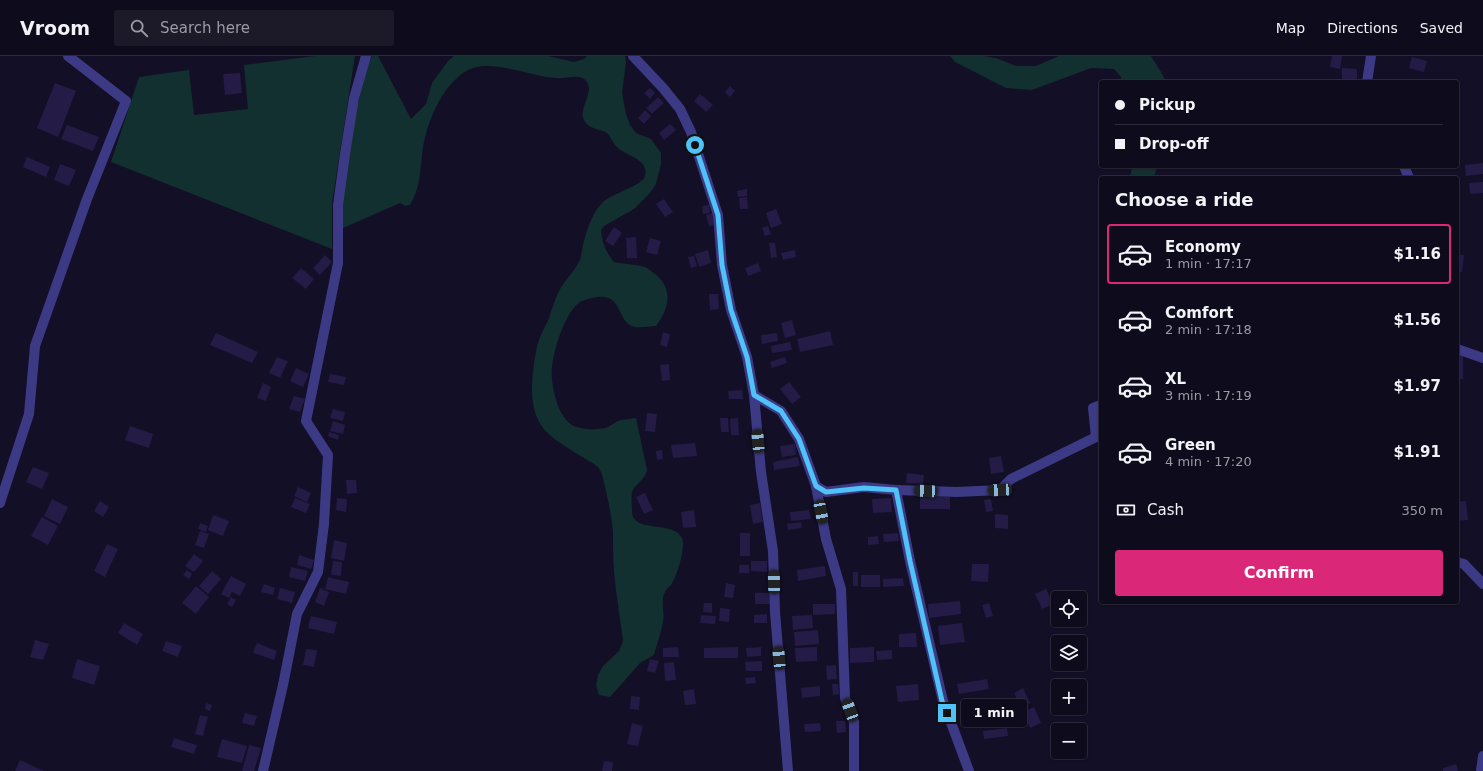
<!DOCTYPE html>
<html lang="en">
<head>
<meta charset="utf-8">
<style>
	body { margin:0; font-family:"DejaVu Sans",sans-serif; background:#1c1929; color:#f1f3f6; height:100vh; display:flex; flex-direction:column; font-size:15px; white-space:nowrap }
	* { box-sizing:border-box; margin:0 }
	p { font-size:13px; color:#9b9ba3 }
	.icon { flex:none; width:22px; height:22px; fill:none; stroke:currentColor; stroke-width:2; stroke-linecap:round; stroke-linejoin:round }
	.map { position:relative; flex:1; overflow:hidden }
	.sheet { position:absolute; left:1099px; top:120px; width:360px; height:428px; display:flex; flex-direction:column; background:#0e0b1c; border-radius:4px; box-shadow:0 1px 3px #0004,0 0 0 1px #2e2b3b }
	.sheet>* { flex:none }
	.hud { position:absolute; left:1099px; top:24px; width:360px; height:88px; border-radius:4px; box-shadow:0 1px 3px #0004,0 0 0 1px #2e2b3b; display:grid; align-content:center; height:88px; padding:0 16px; background:#0e0b1c }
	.tools { position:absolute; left:1051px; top:535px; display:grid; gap:8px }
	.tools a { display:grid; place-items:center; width:36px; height:36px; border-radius:4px; background:#0e0b1c; box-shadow:0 1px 3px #0004,0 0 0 1px #2e2b3b; font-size:20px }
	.end { position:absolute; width:18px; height:18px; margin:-9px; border:5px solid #4fc3f7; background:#111; box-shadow:0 0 0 2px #111 }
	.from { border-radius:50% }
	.bubble { position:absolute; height:28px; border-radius:4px; background:#0e0b1c; box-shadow:0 1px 3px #0004,0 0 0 1px #2e2b3b; font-size:13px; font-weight:800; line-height:28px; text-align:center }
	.car { position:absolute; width:12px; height:24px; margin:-12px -6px; border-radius:5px; box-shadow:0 0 3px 1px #0007; background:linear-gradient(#222 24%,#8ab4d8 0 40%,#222 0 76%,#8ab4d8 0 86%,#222 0) }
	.hud b { display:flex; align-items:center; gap:14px; height:38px; font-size:15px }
	.hud b+b { border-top:1px solid #2e2b3b }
	.hud i { width:10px; height:10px; background:#f1f3f6 }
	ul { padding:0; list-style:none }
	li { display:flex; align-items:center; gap:12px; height:60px; margin:0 8px 6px; padding:0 8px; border:2px solid transparent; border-radius:4px }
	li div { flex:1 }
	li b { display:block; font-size:15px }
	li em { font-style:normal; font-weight:800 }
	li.selected { border-color:#db2777 }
	li>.icon { width:36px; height:36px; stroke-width:1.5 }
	h2 { padding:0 16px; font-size:18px; line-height:48px }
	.pay { display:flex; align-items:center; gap:10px; height:44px; padding:0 16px; font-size:15px }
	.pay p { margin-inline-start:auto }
	.action { display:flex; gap:8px; margin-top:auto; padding:8px 16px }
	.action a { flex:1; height:46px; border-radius:4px; background:#db2777; color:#fff; font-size:16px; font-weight:800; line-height:46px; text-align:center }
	header { display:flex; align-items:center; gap:24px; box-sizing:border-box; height:56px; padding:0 20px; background:#0e0b1c; border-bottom:1px solid #2e2b3b }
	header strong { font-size:19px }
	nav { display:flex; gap:22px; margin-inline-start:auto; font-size:14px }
	.search { width:280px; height:36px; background:#1c1929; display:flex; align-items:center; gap:10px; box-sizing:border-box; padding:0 14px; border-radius:4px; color:#9b9ba3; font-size:15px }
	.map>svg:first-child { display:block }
	.green { fill:#12302f }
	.building { fill:#241b47 }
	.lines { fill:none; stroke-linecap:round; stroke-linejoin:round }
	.street { stroke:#3d3a85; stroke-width:10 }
	.route { stroke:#4fc3f7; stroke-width:5 }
</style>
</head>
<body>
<header>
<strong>Vroom</strong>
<div class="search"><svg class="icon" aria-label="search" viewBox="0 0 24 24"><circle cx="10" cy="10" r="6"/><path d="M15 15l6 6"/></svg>Search here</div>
<nav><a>Map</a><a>Directions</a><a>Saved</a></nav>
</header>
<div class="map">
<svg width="1483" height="715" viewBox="0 0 1483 715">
	<rect width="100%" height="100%" fill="#130f26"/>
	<g class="green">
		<path d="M315,0H355L332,147V193L111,106L139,21L189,14L194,59L248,53L244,9Z"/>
		<path d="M372,0H378L411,63L426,48L432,27L448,5L454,0H548L574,6L584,3L587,0H625L626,6L622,37L626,58L630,69L636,77L651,83L661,97V108L656,128L650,137L634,153L604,170L601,174C602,187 606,196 614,206C624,208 635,208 645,211C648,212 652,216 655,218C674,233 669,253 656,270C650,270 642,272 635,271C615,267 625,234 592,242C588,243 583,244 580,246C565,256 554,293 552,311C550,328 558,366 577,371C585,374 597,374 605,372C609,371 614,367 618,365C624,363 631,363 636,362L647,414C645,424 635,428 632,436C631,441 632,449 632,455C632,478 674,464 682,482C686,492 677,520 671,529C669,531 666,533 665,536C660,545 665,556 663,566C661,577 657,588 654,599L640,607L610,641L599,639L596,629L598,619L603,610L619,595L623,585C620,562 616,538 614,515C613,502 613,489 613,477C612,463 609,448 606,435C604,427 603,419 599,412C594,407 585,403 579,399C550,381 533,372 532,335C532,321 535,291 541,279C543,273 547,268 549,262C552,253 555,243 559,235C565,224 575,215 580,204C582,198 582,191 584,185C587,173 593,156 602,147C610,138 644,129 645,120C649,103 628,101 618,92C613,88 611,81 607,77C601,73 590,73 586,67C574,54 599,34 584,23C578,18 564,23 556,22C532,21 490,2 468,14C441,29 425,70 422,99C420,117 420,132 410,149L405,150L400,147L343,172L342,149L348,98L365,14Z"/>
		<path d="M950,0H984L996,2L1016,10H1036L1059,0H1151L1161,16L1166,26H1122L1121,21L1114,13L1091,12L1032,34L1006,32L955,6Z"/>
		<path d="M1132,110H1157L1154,122H1130Z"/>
	</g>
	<g class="building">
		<path d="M1332,0H1342L1340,13L1330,11Z"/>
		<path d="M1412,1L1427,5L1424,16L1409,12Z"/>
		<path d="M1342,12L1357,13V25L1342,24Z"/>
		<path d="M240,17L242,37L225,39L223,18Z"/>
		<path d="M55,27L76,35L58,81L37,72Z"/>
		<path d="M730,30L735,35L730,41L725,36Z"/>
		<path d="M650,32L655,37L650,43L644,37Z"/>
		<path d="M700,38L713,49L706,56L694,45Z"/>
		<path d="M658,41L664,47L652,58L646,52Z"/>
		<path d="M645,54L651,60L644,68L638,62Z"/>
		<path d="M670,68L676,74L664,84L659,77Z"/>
		<path d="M67,69L99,81L93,95L61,83Z"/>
		<path d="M1457,97H1458L1459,111L1439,113V110H1457Z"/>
		<path d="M27,101L50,111L46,121L23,111Z"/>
		<path d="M1483,107V118L1466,120L1465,109Z"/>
		<path d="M60,108L76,114L69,130L54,124Z"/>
		<path d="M1391,119L1392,122H1380V121Z"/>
		<path d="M1450,119L1451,122H1440V120Z"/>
		<path d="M1483,126V137L1470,138L1469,127Z"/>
		<path d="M747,133V140L738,141L737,135Z"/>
		<path d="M747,141L748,153H740L739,142Z"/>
		<path d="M664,143L673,156L665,161L656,148Z"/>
		<path d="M709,149L710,157L703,158L702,150Z"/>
		<path d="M776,153L782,168L771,172L766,157Z"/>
		<path d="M713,157L715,169L709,170L706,159Z"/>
		<path d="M768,170L771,178L765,180L762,172Z"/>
		<path d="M614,171L622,177L613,190L605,185Z"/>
		<path d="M636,181L637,202H627L626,182Z"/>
		<path d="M650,182L661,185L657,199L646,196Z"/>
		<path d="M769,187H775L777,201L771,202Z"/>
		<path d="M708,194L711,207L699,211L695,198Z"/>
		<path d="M795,194L796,201L783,204L781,197Z"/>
		<path d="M1457,198L1464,199L1462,216H1457Z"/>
		<path d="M325,199L332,206L320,219L313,212Z"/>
		<path d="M694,200L697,210L691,212L688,201Z"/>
		<path d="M758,207L761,215L748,220L745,212Z"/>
		<path d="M301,212L314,223L306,233L292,222Z"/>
		<path d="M709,238H718L719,253L710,254Z"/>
		<path d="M792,264L796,279L785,282L781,267Z"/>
		<path d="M830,275L833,289L800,296L797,283Z"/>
		<path d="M663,276L670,278L667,291L660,289Z"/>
		<path d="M216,277L258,296L252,307L210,289Z"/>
		<path d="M777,277L778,285L762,288L761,279Z"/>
		<path d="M790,286L792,294L772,297L771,290Z"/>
		<rect x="1457" y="300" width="6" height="23"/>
		<path d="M277,301L288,305L280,322L269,317Z"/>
		<path d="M785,301L787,307L772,312L770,306Z"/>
		<path d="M669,308L670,324L662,325L660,309Z"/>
		<path d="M296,312L309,318L303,331L290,325Z"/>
		<path d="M330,318L346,321L344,329L328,326Z"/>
		<path d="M789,326L801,341L792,348L780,333Z"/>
		<path d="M263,327L271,331L266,345L257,342Z"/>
		<path d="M742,334L743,343H729L728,335Z"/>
		<path d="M294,340L305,343L300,356L289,353Z"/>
		<path d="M333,353L345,356L343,365L330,362Z"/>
		<path d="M647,357L657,358L655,376L645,375Z"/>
		<path d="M720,362H728L729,376H721Z"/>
		<path d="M738,362L739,379H731L730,363Z"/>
		<path d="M333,365L345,369L343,378L330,375Z"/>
		<path d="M130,370L153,378L149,392L125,384Z"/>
		<path d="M329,376L339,379L338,384L328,380Z"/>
		<path d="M695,387L697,400L673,402L671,389Z"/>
		<path d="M795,388L796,399L782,401L780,390Z"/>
		<path d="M662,394L663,403L657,404L656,395Z"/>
		<path d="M1001,400L1004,416L991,418L989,402Z"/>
		<path d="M798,401L800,410L774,414L773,406Z"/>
		<path d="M33,411L49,417L42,433L26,426Z"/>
		<path d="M907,417L924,419L923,428L906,427Z"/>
		<path d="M346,424H356L357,437L347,438Z"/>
		<path d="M298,431L311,437L307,446L294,440Z"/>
		<path d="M645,437L653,454L644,458L636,441Z"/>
		<rect x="920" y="441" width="30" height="12"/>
		<path d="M295,442L310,448L306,457L291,451Z"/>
		<path d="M337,442L347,443L346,456L336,454Z"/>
		<path d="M891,442L892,456L873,457L872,443Z"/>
		<path d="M52,443L68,451L60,468L44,460Z"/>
		<path d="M991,443L993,455L986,456L984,444Z"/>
		<path d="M100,445L109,451L103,461L94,455Z"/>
		<path d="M1466,445L1468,464L1457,465V446Z"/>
		<path d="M760,447L763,466L753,468L750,449Z"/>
		<path d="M694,454L696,471L683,472L681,456Z"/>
		<path d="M809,454L811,463L791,465L790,456Z"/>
		<path d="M995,458L1008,459V473L995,472Z"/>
		<path d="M213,459L229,465L223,480L208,474Z"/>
		<path d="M42,461L58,470L48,489L31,480Z"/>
		<path d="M801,466L802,472L788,474L787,468Z"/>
		<path d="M200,467L208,470L206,476L198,473Z"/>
		<path d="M200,475L209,478L204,492L195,489Z"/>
		<rect x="740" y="477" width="10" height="23"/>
		<path d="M898,477L899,485L884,486L883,478Z"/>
		<path d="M878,480L879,488L868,489V481Z"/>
		<path d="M334,484L347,487L344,505L331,502Z"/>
		<path d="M107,488L118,493L105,521L94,515Z"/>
		<path d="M194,498L203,505L194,516L185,510Z"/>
		<path d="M299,499L314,504L311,513L297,509Z"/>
		<path d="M333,505L342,506L341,520L331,519Z"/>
		<path d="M751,505H767V516L751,515Z"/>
		<path d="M972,508H989L988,526L971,525Z"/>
		<rect x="739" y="509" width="10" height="8"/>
		<path d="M825,510L826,520L798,525L797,514Z"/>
		<path d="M291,511L308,515L305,525L289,521Z"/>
		<path d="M187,514L192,518L189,523L183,519Z"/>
		<path d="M212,515L221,523L208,538L199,530Z"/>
		<rect x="853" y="516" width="5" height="14"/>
		<rect x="861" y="519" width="19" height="12"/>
		<path d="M231,520L246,528L240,540L232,536L229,542L221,538Z"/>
		<path d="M328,521L349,526L346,538L325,533Z"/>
		<path d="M903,522L904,530L883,531V523Z"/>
		<path d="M726,527L735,529L733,542L724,541Z"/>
		<path d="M264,528L275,532L273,539L261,536Z"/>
		<path d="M196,530L209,541L196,558L182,547Z"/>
		<path d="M280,532L295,536L292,547L277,543Z"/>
		<path d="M320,532L329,536L324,550L315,546Z"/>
		<path d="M1046,533L1053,548L1042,553L1035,538Z"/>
		<path d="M755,537H769L770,548H755Z"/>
		<path d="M231,541L236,544L232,551L227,548Z"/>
		<path d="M960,545L961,558L929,562L928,548Z"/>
		<path d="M704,547H712V557L703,556Z"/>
		<path d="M989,547L993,560L986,562L982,549Z"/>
		<path d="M813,548H835V558L813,559Z"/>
		<path d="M720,552L730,553L729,566L719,565Z"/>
		<path d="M767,558V567H754V559Z"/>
		<path d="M701,559L716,560L715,568L700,567Z"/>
		<path d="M812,559L813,572L793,574L792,560Z"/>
		<path d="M311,560L337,566L334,578L308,572Z"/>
		<path d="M124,567L143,578L137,589L118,577Z"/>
		<path d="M962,567L965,586L940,589L938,570Z"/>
		<path d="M818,574L819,588L795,590L794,576Z"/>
		<path d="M916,577L917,591H899V578Z"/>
		<path d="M35,584L49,588L43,604L30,601Z"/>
		<path d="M166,585L182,590L178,601L162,595Z"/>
		<path d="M257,587L277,595L274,604L253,597Z"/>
		<path d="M678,591L679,601H663V592Z"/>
		<path d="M738,591V602H704V592Z"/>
		<path d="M761,591V600L747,601L746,592Z"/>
		<path d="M817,591V605L796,606L795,592Z"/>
		<path d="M874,591V606L850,607V592Z"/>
		<path d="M306,593L317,594L314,611L303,609Z"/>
		<path d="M892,594V603L877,604L876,595Z"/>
		<path d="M77,603L100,610L94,629L72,622Z"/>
		<path d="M650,603L659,605L655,617L647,615Z"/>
		<path d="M762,605V615H746L745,606Z"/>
		<path d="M674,606L676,624L665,625L664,607Z"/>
		<path d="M836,609L837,623L827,624L826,610Z"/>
		<path d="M755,621L756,627L746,628L745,622Z"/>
		<path d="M987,623L989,633L959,638L957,628Z"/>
		<path d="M832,628H838L839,638L833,639Z"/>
		<path d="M918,628L919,644L898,646L896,630Z"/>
		<path d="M820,630V640L802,642L801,632Z"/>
		<path d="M1023,632L1030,647L1021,652L1014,637Z"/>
		<path d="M694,633L696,648L685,649L683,635Z"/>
		<path d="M631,640L640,641L639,654L630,653Z"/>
		<path d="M206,647L212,649L210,655L205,653Z"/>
		<path d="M1034,651L1041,667L1030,672L1023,656Z"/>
		<path d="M245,657L257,660L254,670L242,667Z"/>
		<path d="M200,659L208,661L203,680L195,678Z"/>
		<path d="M836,665H845L846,676L837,677Z"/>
		<path d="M632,667L643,670L638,690L627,688Z"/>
		<path d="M820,667L821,675L805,676L804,668Z"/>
		<path d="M1007,672L1008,680L984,683L983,675Z"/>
		<path d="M174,682L197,689L194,698L171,691Z"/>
		<path d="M222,683L247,690L242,707L217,701Z"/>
		<path d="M249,689L261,692L254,715H242Z"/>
		<path d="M20,704L44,715H15Z"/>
		<path d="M604,705L613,706L612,715H602Z"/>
		<path d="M1456,708L1458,715H1443V712Z"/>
	</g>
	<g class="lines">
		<g class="street">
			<path d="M633,0L663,32L680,53L691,76L718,159L722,209L731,254L747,301L754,339L761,416L773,495L775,556L788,715"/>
			<path d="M1367,26L1371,0"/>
			<path d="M1404,110L1409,122"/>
			<path d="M1457,293L1483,302"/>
			<path d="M754,339L781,355L799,383L816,430L826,436L864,431L896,434L910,505L943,645L969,715"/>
			<path d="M816,430L826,483L841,533L845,642L854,666V715"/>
			<path d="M896,434L957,436L1000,434L1011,423L1096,381L1093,352L1101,349"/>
			<path d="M0,447L29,358L35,290L87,143L126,45L68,0"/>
			<path d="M1457,506L1464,508L1483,528"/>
			<path d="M263,715L283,629L297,558L318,516L324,468L328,399L306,365L338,207V149L345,98L354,42L366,0"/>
			<path d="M1481,715L1483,700"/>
		</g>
	</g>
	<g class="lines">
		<path class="route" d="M695,89L718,159L722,209L731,254L747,301L754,339L781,355L799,383L816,430L826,436L864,432L896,434L910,505L942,645L947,657"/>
	</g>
</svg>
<div class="tools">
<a><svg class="icon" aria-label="locate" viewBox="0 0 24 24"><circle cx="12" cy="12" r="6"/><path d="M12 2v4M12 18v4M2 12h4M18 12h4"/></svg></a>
<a><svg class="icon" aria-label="layers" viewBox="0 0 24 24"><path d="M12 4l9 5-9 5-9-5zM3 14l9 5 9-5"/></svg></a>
<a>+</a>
<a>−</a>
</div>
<i class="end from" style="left:695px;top:89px"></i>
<i class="end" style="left:947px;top:657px"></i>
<div class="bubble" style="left:961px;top:643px;width:66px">1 min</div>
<i class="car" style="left:758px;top:385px;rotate:355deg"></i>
<i class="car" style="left:1000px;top:434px;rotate:267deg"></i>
<i class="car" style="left:926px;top:435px;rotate:272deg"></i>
<i class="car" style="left:821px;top:456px;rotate:169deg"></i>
<i class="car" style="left:774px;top:526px;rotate:359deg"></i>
<i class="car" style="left:779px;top:602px;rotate:355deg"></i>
<i class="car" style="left:850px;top:654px;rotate:340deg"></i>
<div class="hud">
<b><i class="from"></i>Pickup</b>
<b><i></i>Drop-off</b>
</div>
<section class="sheet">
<h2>Choose a ride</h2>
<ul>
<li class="selected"><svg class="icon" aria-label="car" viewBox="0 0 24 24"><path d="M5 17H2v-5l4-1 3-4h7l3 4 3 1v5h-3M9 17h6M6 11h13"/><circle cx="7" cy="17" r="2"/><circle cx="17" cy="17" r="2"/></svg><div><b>Economy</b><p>1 min · 17:17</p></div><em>$1.16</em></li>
<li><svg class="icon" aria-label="car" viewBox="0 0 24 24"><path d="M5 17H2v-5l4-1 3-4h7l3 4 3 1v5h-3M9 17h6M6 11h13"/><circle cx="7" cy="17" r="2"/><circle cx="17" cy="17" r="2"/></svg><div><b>Comfort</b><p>2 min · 17:18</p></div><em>$1.56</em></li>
<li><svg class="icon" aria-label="car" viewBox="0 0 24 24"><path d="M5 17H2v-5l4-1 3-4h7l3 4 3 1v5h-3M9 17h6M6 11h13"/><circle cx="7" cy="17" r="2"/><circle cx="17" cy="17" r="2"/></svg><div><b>XL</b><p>3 min · 17:19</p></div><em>$1.97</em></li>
<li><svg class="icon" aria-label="car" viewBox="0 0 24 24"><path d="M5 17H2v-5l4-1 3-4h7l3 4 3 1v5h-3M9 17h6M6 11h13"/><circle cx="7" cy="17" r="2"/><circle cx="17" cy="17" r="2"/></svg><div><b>Green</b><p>4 min · 17:20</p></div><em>$1.91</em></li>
</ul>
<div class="pay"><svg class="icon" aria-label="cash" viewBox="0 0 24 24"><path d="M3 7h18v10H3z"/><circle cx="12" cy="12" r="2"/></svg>Cash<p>350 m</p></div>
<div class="action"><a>Confirm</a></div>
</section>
</div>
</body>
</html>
